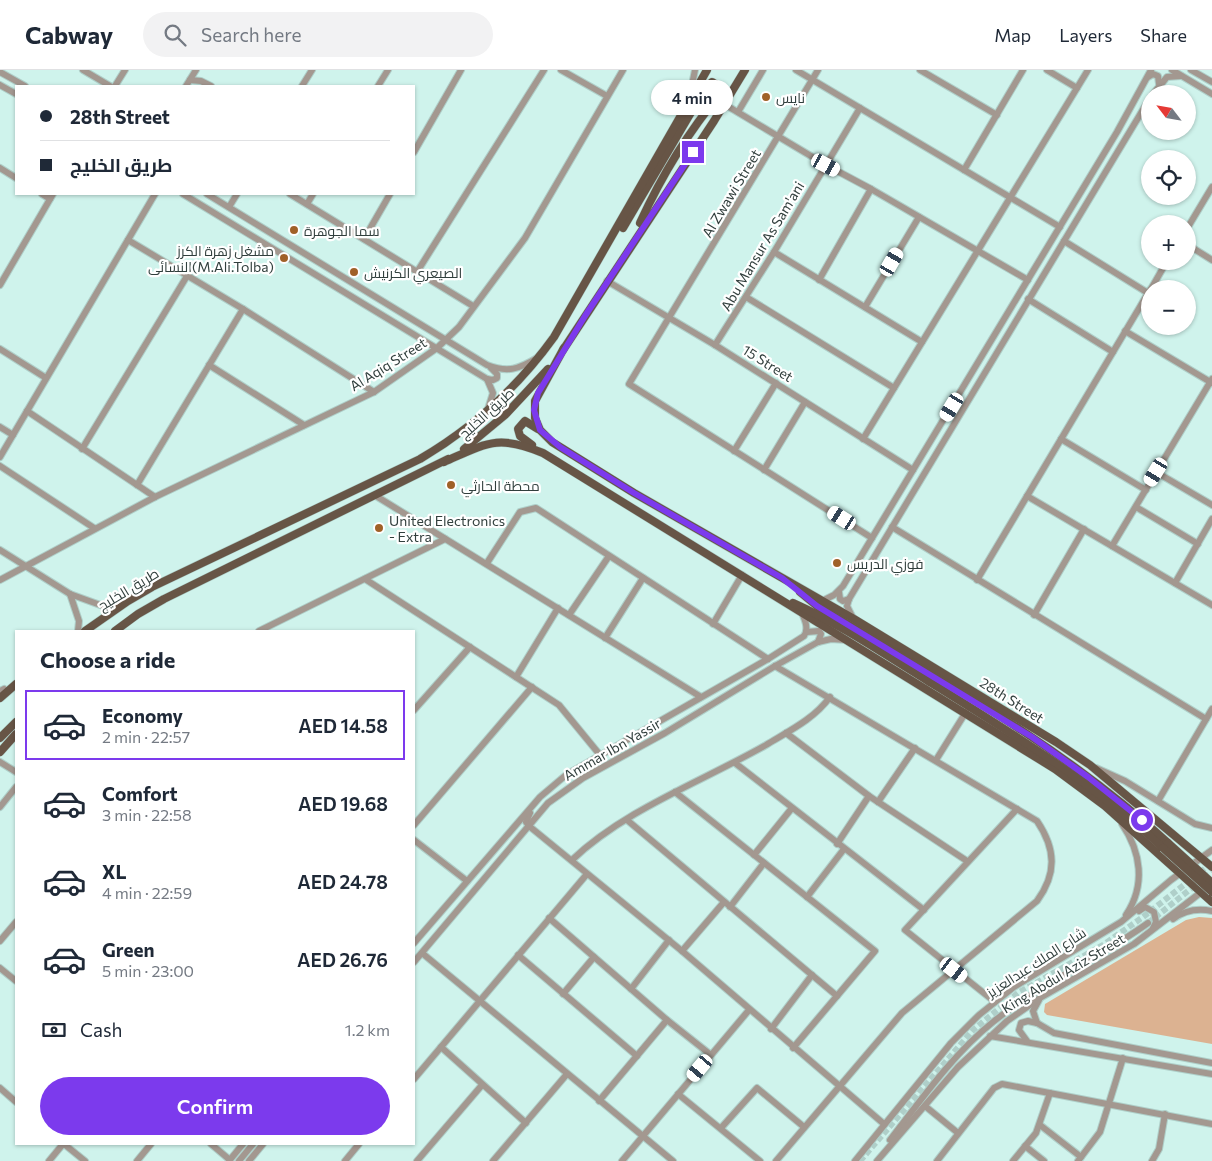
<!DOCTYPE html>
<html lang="en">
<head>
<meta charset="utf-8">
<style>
	body { margin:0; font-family:Commissioner,Cairo,sans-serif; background:#f2f2f3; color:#1f2937; height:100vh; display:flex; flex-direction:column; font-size:19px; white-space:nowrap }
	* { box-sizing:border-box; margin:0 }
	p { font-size:16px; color:#747a83 }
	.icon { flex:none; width:28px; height:28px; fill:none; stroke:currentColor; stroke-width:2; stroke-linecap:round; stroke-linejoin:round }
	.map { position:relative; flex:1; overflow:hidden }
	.side { position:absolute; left:15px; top:560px; width:400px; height:515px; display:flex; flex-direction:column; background:#fff; border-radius:0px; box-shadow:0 1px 4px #0004 }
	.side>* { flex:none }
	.hud { position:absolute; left:15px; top:15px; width:400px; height:110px; border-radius:0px; box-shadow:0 1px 4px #0004; display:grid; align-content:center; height:110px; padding:0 25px; background:#fff }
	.needle { width:32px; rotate:301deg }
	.controls { position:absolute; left:1141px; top:15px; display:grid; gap:10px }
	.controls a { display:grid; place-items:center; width:55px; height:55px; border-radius:50%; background:#fff; box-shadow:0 1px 4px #0004; font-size:25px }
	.end { position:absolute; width:22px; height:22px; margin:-11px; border:6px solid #7c3aed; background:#fff; box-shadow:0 0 0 2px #fff }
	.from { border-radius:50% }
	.bubble { position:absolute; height:35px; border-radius:18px; background:#fff; box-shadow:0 1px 4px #0004; font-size:16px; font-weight:600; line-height:35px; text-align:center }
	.car { position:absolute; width:15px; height:30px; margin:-15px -8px; border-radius:6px; box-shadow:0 0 4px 1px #0007; background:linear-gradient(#fff 24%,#345 0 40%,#fff 0 76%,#345 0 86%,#fff 0) }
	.hud b { display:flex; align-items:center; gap:18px; height:48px; font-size:19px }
	.hud b+b { border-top:1px solid #e0e1e3 }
	.hud i { width:12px; height:12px; background:#1f2937 }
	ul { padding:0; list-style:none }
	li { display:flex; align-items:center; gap:15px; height:70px; margin:0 10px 8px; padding:0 15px; border:2px solid transparent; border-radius:0px }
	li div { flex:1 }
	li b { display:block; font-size:19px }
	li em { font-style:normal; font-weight:600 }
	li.on { border-color:#7c3aed }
	li>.icon { width:45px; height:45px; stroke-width:1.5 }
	h2 { padding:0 25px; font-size:22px; line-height:60px }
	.pay { display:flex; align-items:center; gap:12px; height:55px; padding:0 25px; font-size:19px }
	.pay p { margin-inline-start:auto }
	.button { display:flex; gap:10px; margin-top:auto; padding:10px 25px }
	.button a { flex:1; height:58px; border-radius:30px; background:#7c3aed; color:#fff; font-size:20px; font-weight:600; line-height:58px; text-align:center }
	header { display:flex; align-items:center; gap:30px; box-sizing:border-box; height:70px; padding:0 25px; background:#fff; border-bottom:1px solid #e0e1e3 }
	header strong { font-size:24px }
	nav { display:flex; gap:28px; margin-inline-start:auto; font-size:18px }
	.search { width:350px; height:45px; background:#f2f2f3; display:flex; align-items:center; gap:12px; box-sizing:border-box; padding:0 18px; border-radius:28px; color:#747a83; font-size:19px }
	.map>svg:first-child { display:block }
	.green { fill:#dcb291 }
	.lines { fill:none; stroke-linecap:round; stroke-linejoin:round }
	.minor-tunnel { stroke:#afcfc9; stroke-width:6; stroke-dasharray:6 3; stroke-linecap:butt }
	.minor-casing { stroke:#afcfc9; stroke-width:8 }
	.major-casing { stroke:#afcfc9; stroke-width:9 }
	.minor { stroke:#a39890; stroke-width:6 }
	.major { stroke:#675546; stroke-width:8 }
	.major-bridge-casing { stroke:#afcfc9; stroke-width:9; stroke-linecap:butt }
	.major-bridge { stroke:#675546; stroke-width:8 }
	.route { stroke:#7c3aed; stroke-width:6 }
	.poi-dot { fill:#a06128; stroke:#fff; stroke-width:2 }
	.labels { text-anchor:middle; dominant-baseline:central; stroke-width:4.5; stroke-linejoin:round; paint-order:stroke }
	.poi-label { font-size:14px; fill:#313f3d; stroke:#fff; text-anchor:start }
	.street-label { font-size:14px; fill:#313f3d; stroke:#fff }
</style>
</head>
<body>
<header>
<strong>Cabway</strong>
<div class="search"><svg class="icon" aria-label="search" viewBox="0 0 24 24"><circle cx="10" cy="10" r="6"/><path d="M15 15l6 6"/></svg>Search here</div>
<nav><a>Map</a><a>Layers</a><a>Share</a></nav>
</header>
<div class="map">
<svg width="1212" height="1091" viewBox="0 0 1212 1091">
	<rect width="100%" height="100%" fill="#cff3ec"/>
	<path class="green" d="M1199,847L1212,848V974L1047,945L1044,942L1045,934L1186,850Z"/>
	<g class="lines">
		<g class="minor-tunnel">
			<path d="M1148,853L1212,802"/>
			<path d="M860,1091L973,960L1018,923L1103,875L1143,847L1212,793"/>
		</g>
		<g class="minor-casing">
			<g id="minor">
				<path d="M83,0L110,16"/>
				<path d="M561,0L607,26"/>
				<path d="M796,0L1060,157"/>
				<path d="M818,0L629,314L872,468"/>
				<path d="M920,0L997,45"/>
				<path d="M1047,0L1077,18"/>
				<path d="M1172,0L1212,24"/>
				<path d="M1191,0L1212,12"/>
				<path d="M0,2L25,16"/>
				<path d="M1148,7L1153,4L1158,6L1159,14"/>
				<path d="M190,10L201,11L211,16"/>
				<path d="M0,15L16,24"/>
				<path d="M115,16L125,0"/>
				<path d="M186,16L196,0"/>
				<path d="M302,16L312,0"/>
				<path d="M378,16L388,0"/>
				<path d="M1153,24L1167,7L1181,6"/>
				<path d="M690,25L695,0"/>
				<path d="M724,34L826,95L871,119L1028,210"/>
				<path d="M738,42L763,0"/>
				<path d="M414,82L461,0"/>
				<path d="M0,98L16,108"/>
				<path d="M964,100L1023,0"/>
				<path d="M42,124L50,129"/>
				<path d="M183,124L487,309L493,323L488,339"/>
				<path d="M207,124L487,295C508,303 519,299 537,288"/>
				<path d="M290,124L473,236"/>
				<path d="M307,134L313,124"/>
				<path d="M229,137L237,124"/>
				<path d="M1188,157L1212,117"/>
				<path d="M364,169L390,124"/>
				<path d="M128,170L243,239L374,322"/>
				<path d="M1064,171L1148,223"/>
				<path d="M1188,175L1212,190"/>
				<path d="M774,182L922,272"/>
				<path d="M417,202L544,0"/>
				<path d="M819,210L871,119"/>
				<path d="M607,211L715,275L913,400"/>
				<path d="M0,215L53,124"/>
				<path d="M1151,219L1167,191"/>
				<path d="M746,227L894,318"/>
				<path d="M1028,229L1113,282"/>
				<path d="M865,237L919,147"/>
				<path d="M1125,261L1212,313"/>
				<path d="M715,275L774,182L860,38"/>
				<path d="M0,279L46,308"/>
				<path d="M209,295L304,355"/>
				<path d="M487,309L493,310L497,308V304L491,298"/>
				<path d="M27,341L155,427"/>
				<path d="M0,357L13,365"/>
				<path d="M863,369L1088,0"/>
				<path d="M1061,369L1146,420"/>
				<path d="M82,379L187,206"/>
				<path d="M734,381L776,313"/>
				<path d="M0,387L155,124"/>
				<path d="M0,396L94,458"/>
				<path d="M764,400L805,332"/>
				<path d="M1156,402L1212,435"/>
				<path d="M137,415L243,239"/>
				<path d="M376,426L701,627"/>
				<path d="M1027,426L1212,535"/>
				<path d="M1136,437L1198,474"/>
				<path d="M892,457L1206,649"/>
				<path d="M1112,476L1212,309"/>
				<path d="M0,480L70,524L103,536L127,531"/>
				<path d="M487,493L520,442L536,438L768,589"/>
				<path d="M365,509L559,635L600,685"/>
				<path d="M0,510L155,427L374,322L437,278L459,257L525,168L623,0"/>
				<path d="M977,510L1150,220"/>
				<path d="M1175,513L1212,449"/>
				<path d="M839,522L840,529L843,531L849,529"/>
				<path d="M70,524L79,551L78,561"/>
				<path d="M822,531L834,525L843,516L1117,62L1151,0"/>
				<path d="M569,545L609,486"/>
				<path d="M1034,545L1084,459"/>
				<path d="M853,548L847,536L849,529L1150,28"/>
				<path d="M713,554L742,505"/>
				<path d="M259,561L445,469"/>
				<path d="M807,562L819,561L821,564L818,572"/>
				<path d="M605,568L643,508"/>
				<path d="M775,596L1037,751C1056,779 1057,804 1037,831L902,943L776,1091"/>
				<path d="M516,607L558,538"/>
				<path d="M0,621L4,619"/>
				<path d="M414,640L470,577"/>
				<path d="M786,663L869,726L967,791"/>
				<path d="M936,690L966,642"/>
				<path d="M0,692L16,702"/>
				<path d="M735,693L924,840"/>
				<path d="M1096,698L1125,711L1195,754L1212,758"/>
				<path d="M675,722L875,881L793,978"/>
				<path d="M1158,731L1212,639"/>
				<path d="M878,732L915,678"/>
				<path d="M0,737L16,717"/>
				<path d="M530,743L526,752L529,756L682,881L884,1054"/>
				<path d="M627,750L837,926"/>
				<path d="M1122,754C1141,782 1146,815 1126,845"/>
				<path d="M414,755L532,617"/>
				<path d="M414,770L467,811"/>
				<path d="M837,774L869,726"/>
				<path d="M754,785L792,738"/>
				<path d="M572,790C624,740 703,711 766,675C789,661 814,649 830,627"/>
				<path d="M807,827L844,779"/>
				<path d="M730,837L764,793"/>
				<path d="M1139,841L1145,837L1154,842L1156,852L1153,858"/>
				<path d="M549,848L667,950L711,985"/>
				<path d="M1173,849C1185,840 1197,838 1212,841"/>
				<path d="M0,871L16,852"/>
				<path d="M414,873L540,727L566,705L768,589L804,566C809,559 805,550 802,543"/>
				<path d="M682,881L724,832"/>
				<path d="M422,883L673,1091"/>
				<path d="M518,885L637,986"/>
				<path d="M414,892L548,733L583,708L665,663L775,596L818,572L831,569L846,570"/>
				<path d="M0,898L16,911"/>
				<path d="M631,919L669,870"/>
				<path d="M563,924L594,887"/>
				<path d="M1039,930L1033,941L1037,953L1054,963L1212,993"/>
				<path d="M995,932L905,860L1017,739"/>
				<path d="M771,959L812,905"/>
				<path d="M990,966L1212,1004"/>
				<path d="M1027,971L1019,960L1021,953L1028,951L1037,953"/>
				<path d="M441,977L526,1053"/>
				<path d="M414,1009L587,804"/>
				<path d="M0,1018L16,1032"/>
				<path d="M678,1024L760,1091"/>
				<path d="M599,1031L667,950"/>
				<path d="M925,1036L958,1063"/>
				<path d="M1040,1055L1081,1087"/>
				<path d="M721,1058L757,1018L804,1057"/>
				<path d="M890,1070C921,1030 953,984 993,952C1041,913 1098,889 1148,853"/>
				<path d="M64,1074L85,1091"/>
				<path d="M211,1074L230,1090"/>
				<path d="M1025,1076L1044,1091"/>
				<path d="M49,1091L63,1074"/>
				<path d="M137,1091L151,1074"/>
				<path d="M229,1091L243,1074"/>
				<path d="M239,1091L253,1074"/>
				<path d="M249,1091L263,1074"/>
				<path d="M345,1091L359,1074"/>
				<path d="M417,1091L482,1015"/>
				<path d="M493,1091L567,1004"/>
				<path d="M622,1091L749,940"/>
				<path d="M855,1091L951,973L979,945L1014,917L1121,852L1171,810L1212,780"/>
				<path d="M877,1091L958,997L1007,951L1040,928L1134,874L1204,820"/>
				<path d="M937,1091L994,1018L1002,1014L1212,1054"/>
				<path d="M1013,1091L1036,1063L1050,1023"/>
				<path d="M1078,1091L1100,1062L1123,988"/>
				<path d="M1152,1091L1159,1079L1165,1044"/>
			</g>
		</g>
		<g class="major-casing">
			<g id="major">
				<path d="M623,158L706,17L712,12L720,17L721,23C688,62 661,107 640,153"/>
				<path d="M564,278L535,331V348L540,360L552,372L634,423L854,549L1056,672L1090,695L1212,797"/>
				<path d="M563,280L714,51L745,0"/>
				<path d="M532,375L520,366L518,359L525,351L538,359"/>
				<path d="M464,379L505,345L548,299"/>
				<path d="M444,392C487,373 498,364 543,383L1055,699L1105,736L1212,832"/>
				<path d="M800,522L817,536C938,608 1064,677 1168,773"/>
				<path d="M793,533C840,554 884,584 928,611C1010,662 1092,712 1163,778"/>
				<path d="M85,561L128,531L152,517L420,389C473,358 518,317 554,267L707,0"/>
				<path d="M115,561L138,544L164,529L448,389"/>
				<path d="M0,628L16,614"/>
				<path d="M0,668L16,652"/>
				<path d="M0,682L16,664"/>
			</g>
		</g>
		<use href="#minor" class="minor"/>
		<use href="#major" class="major"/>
		<g class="major-bridge-casing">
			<g id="major-bridge">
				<path d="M1168,773L1212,813"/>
				<path d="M1163,778L1212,822"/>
			</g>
		</g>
		<use href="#major-bridge" class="major-bridge"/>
	</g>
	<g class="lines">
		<path class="route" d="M693,82L585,246L538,323L534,340L540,360L560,377L634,423L782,508L817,536L1032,667L1088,707L1142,750"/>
	</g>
	<g class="poi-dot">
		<circle cx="766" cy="27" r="5"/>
		<circle cx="294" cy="160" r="5"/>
		<circle cx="284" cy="188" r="5"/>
		<circle cx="354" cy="202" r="5"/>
		<circle cx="451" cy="415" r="5"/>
		<circle cx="379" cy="458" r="5"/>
		<circle cx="837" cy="493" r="5"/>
	</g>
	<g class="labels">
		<g class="poi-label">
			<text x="776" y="27">نايس</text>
			<text x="304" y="160">سما الجوهرة</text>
			<text x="274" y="180" text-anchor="end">مشغل زهرة الكرز<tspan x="274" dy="16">النسائى(M.Ali.Tolba)</tspan></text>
			<text x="364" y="202">الصيعري الكرنيش</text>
			<text x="461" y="415">محطة الحارثي</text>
			<text x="389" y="450">United Electronics<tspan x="389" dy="16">- Extra</tspan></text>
			<text x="847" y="493">فوزي الدريس</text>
		</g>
		<g class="street-label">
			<text transform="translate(731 123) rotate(-59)">Al Zwawi Street</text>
			<text transform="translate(762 176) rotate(-59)">Abu Mansur As Sam'ani</text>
			<text transform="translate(768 293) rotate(32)">15 Street</text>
			<text transform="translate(388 294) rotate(-32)">Al Aqiq Street</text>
			<text transform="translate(486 343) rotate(-42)">طريق الخليج</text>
			<text transform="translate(128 519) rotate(-31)">طريق الخليج</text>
			<text transform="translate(1012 630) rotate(32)">28th Street</text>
			<text transform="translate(612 679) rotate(-30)">Ammar Ibn Yassir</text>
			<text transform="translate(1036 892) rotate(-33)">شارع الملك عبدالعزيز</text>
			<text transform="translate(1063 903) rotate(-31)">King Abdul Aziz Street</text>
		</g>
	</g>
</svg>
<div class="controls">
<a><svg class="needle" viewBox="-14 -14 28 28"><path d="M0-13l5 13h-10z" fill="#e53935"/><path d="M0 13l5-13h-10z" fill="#747a83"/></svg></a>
<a><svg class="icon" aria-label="locate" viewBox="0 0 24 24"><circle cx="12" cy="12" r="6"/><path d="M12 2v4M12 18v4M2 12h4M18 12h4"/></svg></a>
<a>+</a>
<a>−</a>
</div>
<i class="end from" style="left:1142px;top:750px"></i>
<i class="end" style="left:693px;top:82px"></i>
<div class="bubble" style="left:651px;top:10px;width:82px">4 min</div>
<i class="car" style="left:826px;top:95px;rotate:118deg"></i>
<i class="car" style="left:892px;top:192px;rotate:30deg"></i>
<i class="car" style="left:952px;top:337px;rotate:211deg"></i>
<i class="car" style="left:1156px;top:402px;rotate:211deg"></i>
<i class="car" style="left:842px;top:448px;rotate:302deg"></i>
<i class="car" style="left:954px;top:900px;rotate:128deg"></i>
<i class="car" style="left:700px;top:998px;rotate:220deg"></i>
<div class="hud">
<b><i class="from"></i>28th Street</b>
<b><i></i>طريق الخليج</b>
</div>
<section class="side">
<h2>Choose a ride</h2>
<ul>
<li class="on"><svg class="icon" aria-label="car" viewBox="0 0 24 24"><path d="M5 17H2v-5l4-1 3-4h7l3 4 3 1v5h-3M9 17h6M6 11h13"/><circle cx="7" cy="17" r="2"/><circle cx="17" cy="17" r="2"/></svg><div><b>Economy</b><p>2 min · 22:57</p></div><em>AED 14.58</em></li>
<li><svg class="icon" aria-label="car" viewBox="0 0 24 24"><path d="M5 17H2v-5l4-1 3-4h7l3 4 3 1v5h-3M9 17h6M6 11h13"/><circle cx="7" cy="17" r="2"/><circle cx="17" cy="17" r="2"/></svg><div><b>Comfort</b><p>3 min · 22:58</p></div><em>AED 19.68</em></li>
<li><svg class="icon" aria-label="car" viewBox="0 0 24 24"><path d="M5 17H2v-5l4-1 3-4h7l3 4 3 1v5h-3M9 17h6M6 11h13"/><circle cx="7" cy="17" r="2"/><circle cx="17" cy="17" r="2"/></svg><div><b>XL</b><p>4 min · 22:59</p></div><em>AED 24.78</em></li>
<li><svg class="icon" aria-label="car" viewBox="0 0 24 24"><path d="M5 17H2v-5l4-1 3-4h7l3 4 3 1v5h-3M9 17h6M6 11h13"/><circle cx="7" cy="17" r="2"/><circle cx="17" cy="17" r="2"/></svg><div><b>Green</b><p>5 min · 23:00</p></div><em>AED 26.76</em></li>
</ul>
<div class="pay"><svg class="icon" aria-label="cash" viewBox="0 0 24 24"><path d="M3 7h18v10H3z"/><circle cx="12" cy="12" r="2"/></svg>Cash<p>1.2 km</p></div>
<div class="button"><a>Confirm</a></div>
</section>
</div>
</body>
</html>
